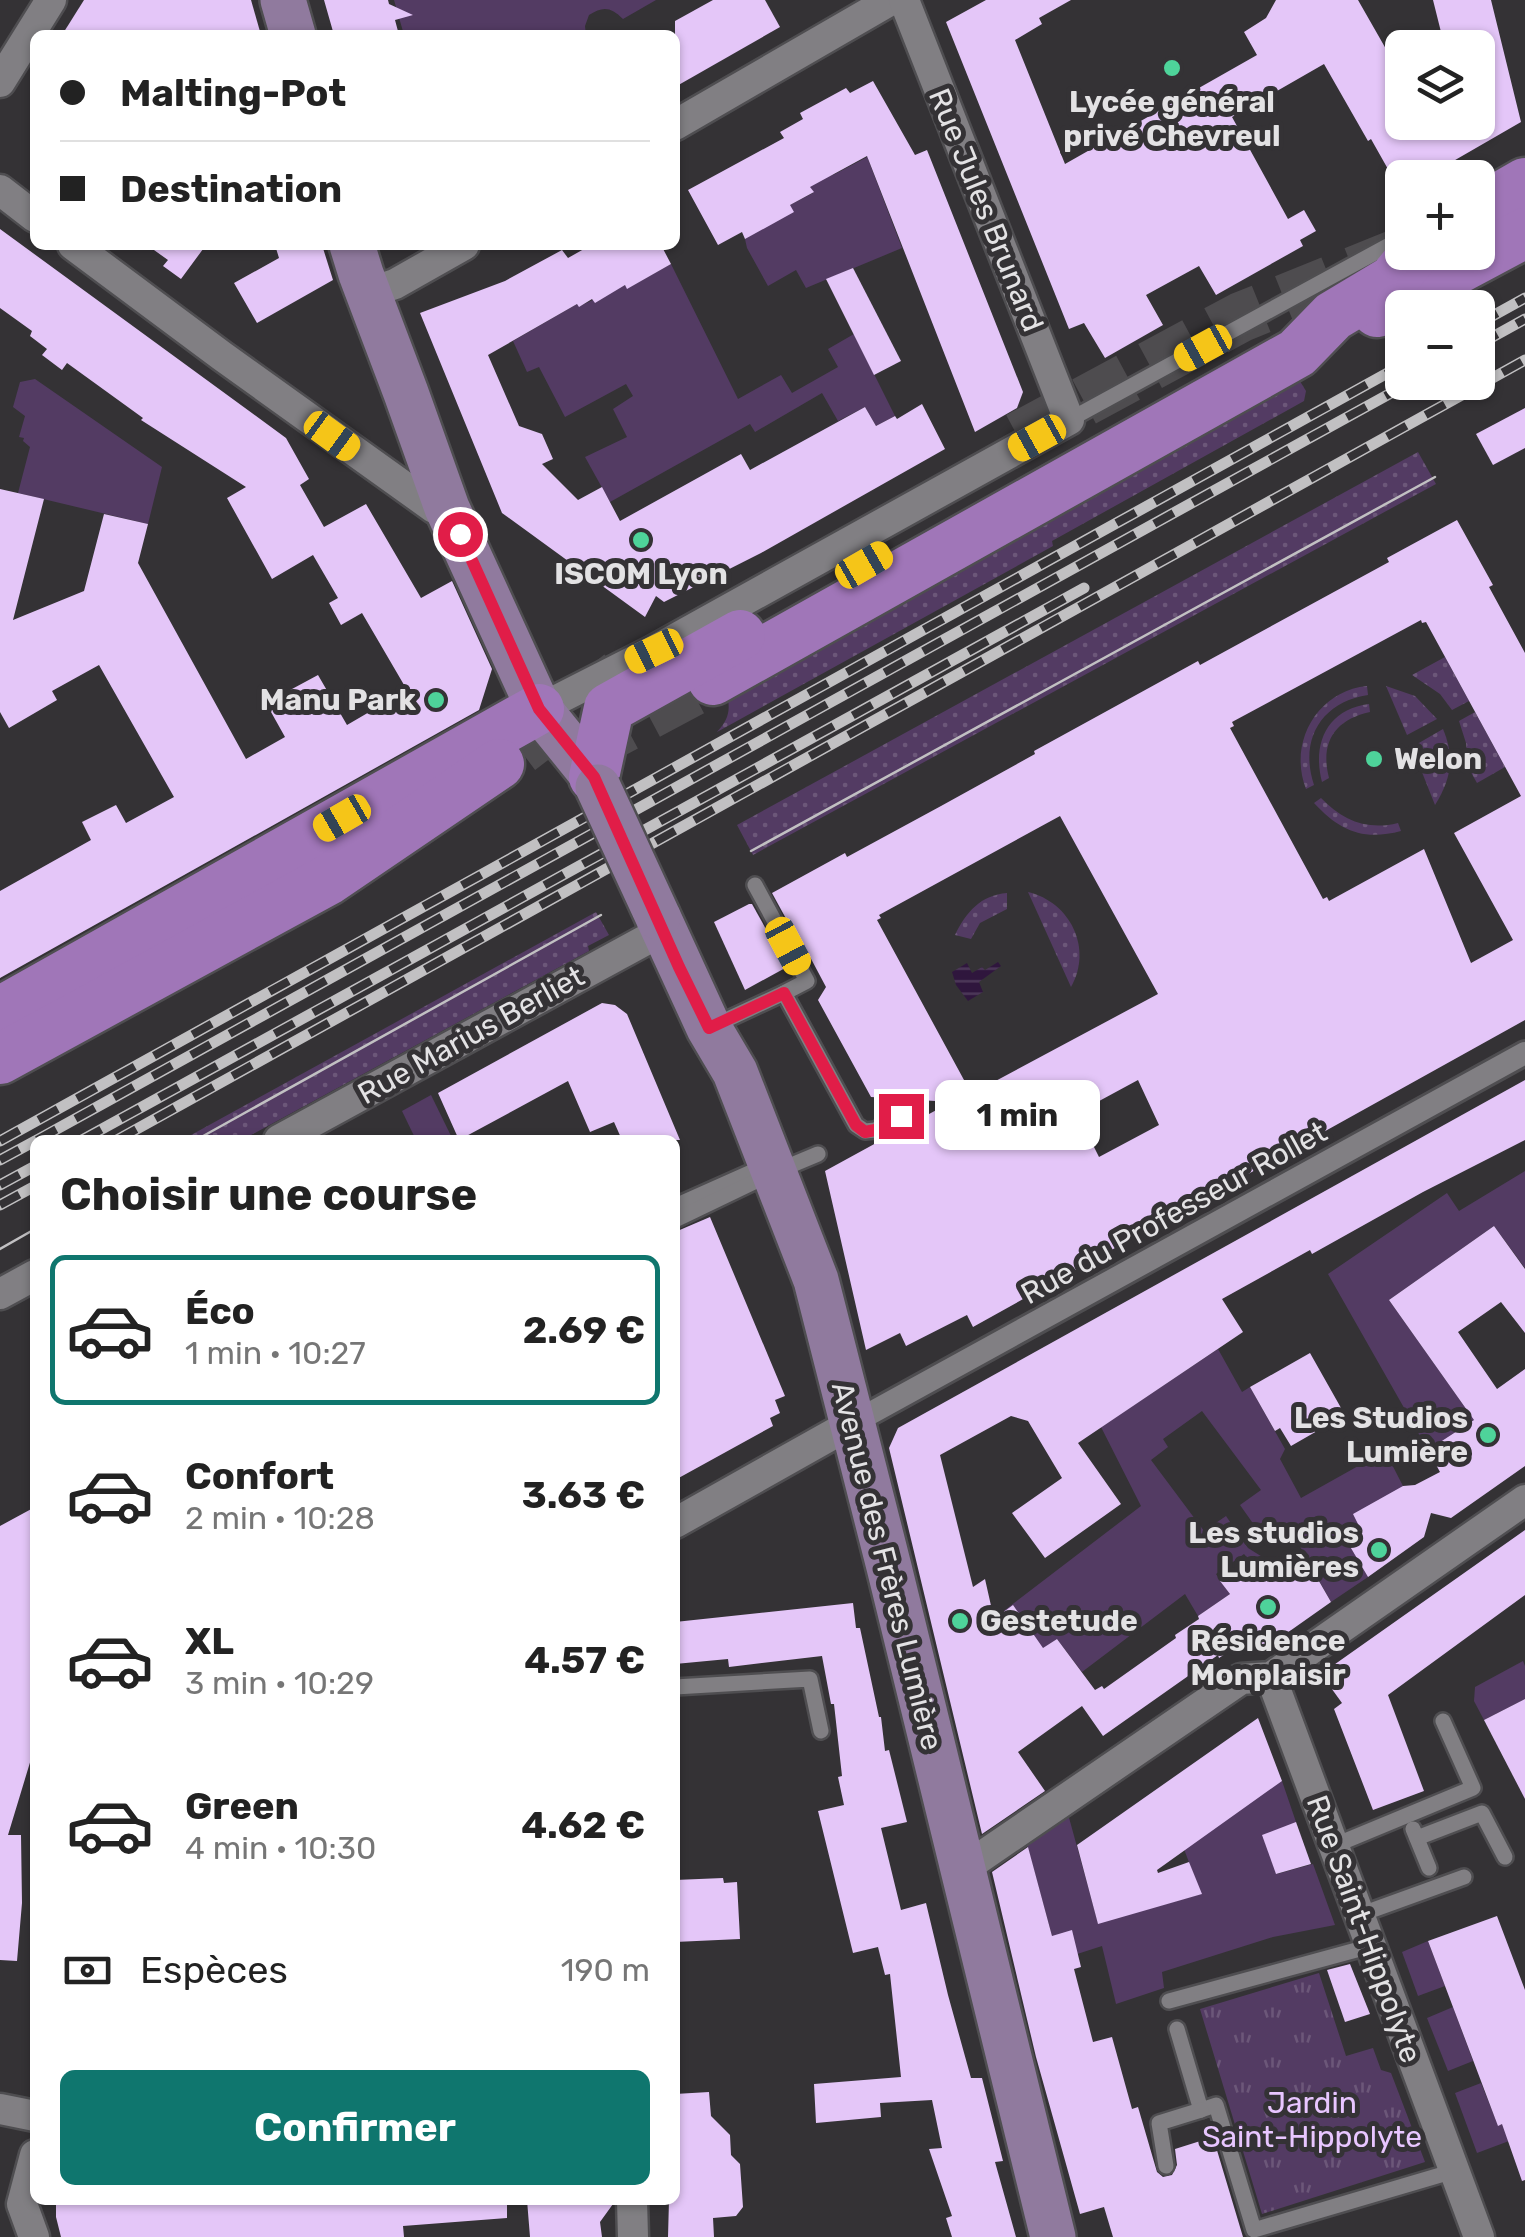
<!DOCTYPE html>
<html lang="fr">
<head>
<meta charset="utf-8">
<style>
	body { margin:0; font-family:Rubik,sans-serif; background:#f6f6f6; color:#222; height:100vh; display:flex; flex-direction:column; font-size:38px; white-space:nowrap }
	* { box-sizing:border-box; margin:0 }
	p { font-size:32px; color:#767676 }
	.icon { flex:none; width:55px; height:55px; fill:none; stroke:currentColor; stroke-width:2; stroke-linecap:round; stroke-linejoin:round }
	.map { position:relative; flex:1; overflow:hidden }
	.drawer { position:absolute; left:30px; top:1135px; width:650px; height:1070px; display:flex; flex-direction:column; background:#fff; border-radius:15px; box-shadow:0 2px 8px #0004 }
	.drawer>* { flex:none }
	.hud { position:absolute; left:30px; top:30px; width:650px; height:220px; border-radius:15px; box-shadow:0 2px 8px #0004; display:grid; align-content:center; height:220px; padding:0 30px; background:#fff }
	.tools { position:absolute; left:1385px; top:30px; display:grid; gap:20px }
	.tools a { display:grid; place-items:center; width:110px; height:110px; border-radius:15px; background:#fff; box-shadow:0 2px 8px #0004; font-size:50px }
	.end { position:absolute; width:45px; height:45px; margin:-22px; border:12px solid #e11d48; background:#fff; box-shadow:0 0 0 5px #fff }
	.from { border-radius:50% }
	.bubble { position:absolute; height:70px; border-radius:15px; background:#fff; box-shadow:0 2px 8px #0004; font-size:32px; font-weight:700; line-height:70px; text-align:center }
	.car { position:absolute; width:30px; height:60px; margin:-30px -15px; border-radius:12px; box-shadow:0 0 8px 2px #0007; background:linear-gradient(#f5c518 24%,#345 0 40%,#f5c518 0 76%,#345 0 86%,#f5c518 0) }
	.hud b { display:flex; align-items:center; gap:35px; height:95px; font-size:38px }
	.hud b+b { border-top:2px solid #e0e0e0 }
	.hud i { width:25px; height:25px; background:#222 }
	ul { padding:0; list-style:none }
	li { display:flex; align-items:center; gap:30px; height:150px; margin:0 20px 15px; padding:0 10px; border:5px solid transparent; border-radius:15px }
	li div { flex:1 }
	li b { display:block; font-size:38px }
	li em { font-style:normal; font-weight:700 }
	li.selected { border-color:#0f766e }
	li>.icon { width:90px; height:90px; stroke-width:1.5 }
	h2 { padding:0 30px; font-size:45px; line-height:120px }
	.pay { display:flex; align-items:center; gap:25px; height:110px; padding:0 30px; font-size:38px }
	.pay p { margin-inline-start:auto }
	.button { display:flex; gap:20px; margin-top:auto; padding:20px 30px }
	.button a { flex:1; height:115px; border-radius:15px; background:#0f766e; color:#fff; font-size:40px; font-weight:700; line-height:115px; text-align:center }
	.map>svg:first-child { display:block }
	.grass { fill:url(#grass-dots) }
	.park { fill:url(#park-tufts) }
	.garden { fill:#533b63 }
	.water { fill:url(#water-rules) }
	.building { fill:#e4c6f8; fill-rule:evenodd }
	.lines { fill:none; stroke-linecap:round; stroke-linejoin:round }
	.primary-tunnel { stroke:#4e4c4f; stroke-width:50; stroke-dasharray:50 25; stroke-linecap:butt }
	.service-casing { stroke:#4f4e51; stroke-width:20 }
	.pedestrian-casing { stroke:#4f4e51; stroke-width:28 }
	.minor-casing { stroke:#4f4e51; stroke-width:35 }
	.secondary-casing { stroke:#4f4e51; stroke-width:50 }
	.primary-casing { stroke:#4f4e51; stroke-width:55 }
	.service { stroke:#817f83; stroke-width:15 }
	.pedestrian { stroke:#817f83; stroke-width:22 }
	.minor { stroke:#817f83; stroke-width:30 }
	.secondary { stroke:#907a9e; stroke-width:45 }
	.primary { stroke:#a076b8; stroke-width:50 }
	.tram { stroke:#c1c0c2; stroke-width:2.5 }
	.rail-casing { stroke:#c1c0c2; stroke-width:11 }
	.rail { stroke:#343235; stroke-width:8; stroke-dasharray:22; stroke-linecap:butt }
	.secondary-bridge-casing { stroke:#4f4e51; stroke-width:50; stroke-linecap:butt }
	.secondary-bridge { stroke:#907a9e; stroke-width:45 }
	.route { stroke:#e11d48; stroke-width:12 }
	.poi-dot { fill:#4ed39a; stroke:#343235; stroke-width:4 }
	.labels { text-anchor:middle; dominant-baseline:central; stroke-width:10; stroke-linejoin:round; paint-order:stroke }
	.poi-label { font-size:30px; font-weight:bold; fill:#e3e2e4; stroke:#343235 }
	.street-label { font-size:30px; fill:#e3e2e4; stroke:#343235 }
	.park-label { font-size:30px; fill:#e8c6ff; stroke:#343235 }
</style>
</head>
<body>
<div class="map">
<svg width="1525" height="2237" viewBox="0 0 1525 2237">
	<defs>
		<pattern id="grass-dots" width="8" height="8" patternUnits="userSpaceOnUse" patternTransform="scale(2.5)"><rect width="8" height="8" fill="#533b63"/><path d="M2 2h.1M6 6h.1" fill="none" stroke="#6c5779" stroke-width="1.8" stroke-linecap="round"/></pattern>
		<pattern id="park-tufts" width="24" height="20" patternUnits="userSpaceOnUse" patternTransform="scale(2.5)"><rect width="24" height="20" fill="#533b63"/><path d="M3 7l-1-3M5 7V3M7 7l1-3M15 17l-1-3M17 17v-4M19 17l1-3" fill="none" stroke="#6c5779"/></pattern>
		<pattern id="water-rules" width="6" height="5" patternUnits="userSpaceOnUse" patternTransform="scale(2.5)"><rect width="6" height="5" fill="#2f163d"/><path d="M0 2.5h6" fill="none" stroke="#4d3859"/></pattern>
	</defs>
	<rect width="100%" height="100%" fill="#343235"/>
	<g class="grass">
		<path d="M1298,378L1306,391L1304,401L1052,541L1053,546L717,732C728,720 731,711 727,695Z"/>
		<path d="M1418,452L1436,484L753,855L737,825Z"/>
		<path d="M1445,657L1469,701L1452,710L1440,694L1412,675Z"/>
		<path d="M1367,686L1368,695C1321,702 1299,740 1314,785L1306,789C1288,743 1317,691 1367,686Z"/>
		<path d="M1386,686L1415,696L1437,719L1407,735Z"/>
		<path d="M1369,704L1370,712C1334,720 1320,743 1329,778L1322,782C1312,744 1327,709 1369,704Z"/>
		<path d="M1475,712L1505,767L1477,783L1468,767L1466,743L1459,721Z"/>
		<path d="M1443,729C1455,758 1451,779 1435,805L1412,747Z"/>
		<path d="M1321,798C1342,820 1367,831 1398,823L1401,831C1363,841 1340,831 1314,803Z"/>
		<path d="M1028,892C1070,902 1093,948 1071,987Z"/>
		<path d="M1007,893V909L980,923L971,939L955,935C966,912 981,895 1007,893Z"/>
		<path d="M596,912L609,935L588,946L589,951L242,1140H182Z"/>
	</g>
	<path class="park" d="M1319,1973L1346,2056L1373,2048L1381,2070L1391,2073L1425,2162L1262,2214L1200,2009Z"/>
	<g class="garden">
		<path d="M394,0H656L623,19C611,7 603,6 589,15L585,26L586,35H404Z"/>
		<path d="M869,156L868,159L902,248L806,288L796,270L768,286L747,248L745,239L790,205L813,193L808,184L835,174Z"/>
		<path d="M671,264L738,399L781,375L792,393L838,367L828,349L854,334L895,416L876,426L865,407L838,421L822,393L755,432L750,424L610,502L585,457L627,437L613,409L633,396L626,384L565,417L539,367L527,372L513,341L577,304L580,306L625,285L628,288Z"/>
		<path d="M35,379L162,467L148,524L18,493L30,447L23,441L24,438L19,437L25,416L13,407L20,382Z"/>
		<path d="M431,1095L453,1140H416L402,1111Z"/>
		<path d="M1525,1171V1268L1494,1226L1389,1300L1474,1420L1428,1450L1328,1274L1447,1193L1459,1211Z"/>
		<path d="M1218,1349L1242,1392L1250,1387L1285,1449L1280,1459L1301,1498L1385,1451L1403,1486L1345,1538L1368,1577L1331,1602L1292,1532L1278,1540L1252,1522L1240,1505L1261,1490L1202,1411L1163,1439L1168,1447L1151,1460L1204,1531L1226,1516L1248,1548L1272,1563L1259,1571L1244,1554L1216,1574L1230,1594L1198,1616L1185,1594L1082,1672L1057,1639L1020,1665L988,1623L1141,1506L1101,1427Z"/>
		<path d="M1523,1661L1525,1666V1699L1484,1720L1474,1701L1475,1687Z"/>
		<path d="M1282,1781L1296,1822L1277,1874L1313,1864L1335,1925L1273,1937L1162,1972L1164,1988L1116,2004L1102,1946L1071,1956L1052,1936L1026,1841L1068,1814L1098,1923L1201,1894L1176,1828Z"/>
		<path d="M1428,1941L1445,1986L1418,1996L1402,1952Z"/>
		<path d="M1453,2007L1473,2061L1448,2071L1427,2018Z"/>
		<path d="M1481,2083L1498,2125L1525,2116V2135L1477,2153L1455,2093Z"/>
	</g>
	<path class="water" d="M998,962L1001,966L979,982L983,992L968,1001L956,985L952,972L967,963L972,973L982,967L985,970Z"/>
	<g class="building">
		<path d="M84,0H251L261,35H62Z"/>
		<path d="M324,0H388L389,4L413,15L395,20L399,35H334Z"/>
		<path d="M713,0H765L780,27L675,87V21Z"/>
		<path d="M986,0H1071L1039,18L1042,24L1015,40L1065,164L1257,55L1244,32L1266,18L1276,0H1358L1402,77V122H1478V48H1445L1433,0H1491L1521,122L1424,178H1393L1371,139L1368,141L1324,64L1232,117L1288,219L1304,210L1316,231L1300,240L1303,246L1216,295L1199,266L1146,295L1163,325L1105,358L1084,323L1069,329L946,22Z"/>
		<path d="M873,81L915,155L927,150L1023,392L1017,408L975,432L867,156L810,187L814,192L790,205L794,212L745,239L742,232L718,245L688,190L784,138L780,132L803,119L800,113L846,88L850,93Z"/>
		<path d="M0,229L286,438L309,479L300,485L324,527L366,504L421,598L452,581L492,669L479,710L0,978V891L91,840L82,822L116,805L126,823L174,797L99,665L52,691L57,700L9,728L0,712V489L44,499L13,620L84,591L104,514L148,524L138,563L246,759L285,737L266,703L318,675L347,725L407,690L362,613L341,625L329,603L338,598L313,555L272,579L227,498L246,487L141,420L143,418L67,363L62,370L42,355L47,349L30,336L32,331L0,308Z"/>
		<path d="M147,245H206L181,279L163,266L168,260Z"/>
		<path d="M275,245H322L333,280L257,323L234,283L279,258Z"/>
		<path d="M591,245H661L671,264L627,289L625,285L595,303L592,299L579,307L577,304L488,355L519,426L542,434L553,459L542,464L578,500L602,487L620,521L741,454L750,470L865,407L876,426L895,416L897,419L922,404L945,449L761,553L664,602L656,596L645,617L502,513L420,313L505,281L562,250L568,258Z"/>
		<path d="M853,268L901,361L874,375L826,279Z"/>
		<path d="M1525,408V448L1493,465L1476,434Z"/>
		<path d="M1457,520L1493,585L1489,587L1525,653V1020L973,1327L967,1315L906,1346L900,1333L866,1350L825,1171L951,1102L871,1097L818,1000L826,987L809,955L807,957L772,893L845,853L847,857L941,806L1035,754L1034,751L1198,661L1200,665L1389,562L1387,558ZM1421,620L1422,623L1426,622L1521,796L1454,833L1513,940L1471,963L1424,849L1329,901L1327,897L1323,899L1230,728L1234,726L1232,722ZM1060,816L1158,994L975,1092L974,1089L970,1091L877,920L881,918L879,915ZM1138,1080L1159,1125L1099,1157L1077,1113Z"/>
		<path d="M749,904H752L787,967L745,990L714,922Z"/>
		<path d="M602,1003L615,1005L627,1014L680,1140H622L614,1122L590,1132L568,1081L459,1140L438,1093Z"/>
		<path d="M1525,1080V1140L1423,1192L1312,1254L1310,1250L1222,1299L1243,1332L1078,1443L1121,1504L1045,1558L1012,1513L1062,1478L1028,1421L1011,1416L940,1455L973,1587L985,1579L994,1619L1013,1605L1043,1648L1057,1639L1095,1690L1102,1686L1104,1689L1176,1638L1175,1635L1199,1619L1198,1616L1230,1594L1220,1581L1240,1567L1271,1573L1279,1568L1282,1573L1298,1562H1308L1331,1602L1263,1650L1257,1643L1250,1648L1245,1641L1219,1658L1218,1655L1103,1736L1082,1706L1018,1752L1045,1791L982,1834L889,1448L898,1428Z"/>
		<path d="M710,1217L785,1396L775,1400L780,1413L770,1418L773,1426L675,1480V1232Z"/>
		<path d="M1494,1226L1525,1269V1333L1501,1302L1458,1332L1497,1389L1525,1369V1466L1451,1518L1431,1513L1424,1537L1368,1577L1345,1538L1361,1530L1353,1514L1403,1486L1415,1485L1440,1472L1428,1450L1474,1420L1389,1300Z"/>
		<path d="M1310,1353L1345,1415L1291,1446L1280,1428L1275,1431L1250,1387Z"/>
		<path d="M35,1507V1746L8,1835H21L22,1903L17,1961L0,1960V1526Z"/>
		<path d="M1525,1530V1595L1388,1695L1424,1791L1373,1810L1334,1709L1342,1703L1321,1674Z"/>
		<path d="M853,1603L856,1628H860L879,1717H881L885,1751L889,1750L907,1822L881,1828L901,1910L926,1903L948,1995L971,2078H982L1003,2161L995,2162L1016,2237H952L946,2218L952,2216L929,2149L942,2148L932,2100L880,2103L881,2117L816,2123L814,2084L901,2077L890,1974L885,1975L878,1947L853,1953L818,1811L844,1805L838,1777L842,1776L834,1704H831L822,1656L729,1667L728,1659L675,1664V1622Z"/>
		<path d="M1525,1699V1799L1484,1720Z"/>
		<path d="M1258,1718L1282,1781L1157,1870L1158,1873L1189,1862L1202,1894L1098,1924L1077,1845Z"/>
		<path d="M1296,1822L1311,1864L1276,1874L1262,1835Z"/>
		<path d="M1028,1847L1052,1936L1072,1930L1081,1967L1074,1969L1093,2042L1112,2037L1132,2109L1138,2107L1157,2172L1163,2177L1172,2175L1177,2165L1175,2149L1213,2137L1243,2237H1113L1104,2207L1080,2214L1036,2057L992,1872Z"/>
		<path d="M723,1878L724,1883L737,1882L740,1939L675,1942V1880Z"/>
		<path d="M1497,1916L1525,1990V2180L1522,2181L1502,2124L1498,2126L1428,1941Z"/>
		<path d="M1350,1964L1370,2014L1345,2022L1327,1970Z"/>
		<path d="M709,2092L711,2116L730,2135L731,2155L740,2164L743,2207L736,2216L713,2218L714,2237H668L669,2200H675V2094Z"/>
		<path d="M56,2200H507V2218L403,2226L404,2237H61L56,2217Z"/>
		<path d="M527,2200H613V2204L600,2222L602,2237H530Z"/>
	</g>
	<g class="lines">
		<g class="primary-tunnel">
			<path d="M1018,437L1241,317L1402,252"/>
			<path d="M520,750L632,665"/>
			<path d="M582,750L713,680"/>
		</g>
		<g class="service-casing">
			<g id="service">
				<path d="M1069,420L1402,238"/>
				<path d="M755,885L807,981L784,993"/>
				<path d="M713,1026L784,993L856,1125L865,1131L875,1130L901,1116"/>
				<path d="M675,1206L758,1169"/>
				<path d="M675,1220L775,1172L818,1154"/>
				<path d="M675,1687L810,1679L821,1731"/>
				<path d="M1413,1829L1429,1868"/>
				<path d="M1417,1838L1482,1813L1505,1857"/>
				<path d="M1333,1846L1473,1788L1443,1721"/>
				<path d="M1359,1915L1464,1877"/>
				<path d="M1169,2001L1371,1946"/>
				<path d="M1177,2029L1201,2110L1216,2105L1254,2230L1454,2171"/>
				<path d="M1166,2166L1159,2123L1201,2110"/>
			</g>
		</g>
		<g class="pedestrian-casing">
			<path id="pedestrian" d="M851,1424L1525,1053"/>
		</g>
		<g class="minor-casing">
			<g id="minor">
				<path d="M0,82L51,0"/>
				<path d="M675,125L891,0"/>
				<path d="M0,190L35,217"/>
				<path d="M73,245L222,356L434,508H447"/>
				<path d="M368,293L395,284L464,245"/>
				<path d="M539,709L653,651L1069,420L904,0"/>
				<path d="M279,1140L664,930"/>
				<path d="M0,1294L35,1275"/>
				<path d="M675,1523L851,1424"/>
				<path d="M1271,1677L1479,2237"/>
				<path d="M962,1870L1241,1679L1271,1677L1525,1500"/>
				<path d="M0,2109L35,2116"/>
				<path d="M632,2200L633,2237"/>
				<path d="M34,2237L22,2204L35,2155"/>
			</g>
		</g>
		<g class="secondary-casing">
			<g id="secondary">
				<path d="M283,0L293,35"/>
				<path d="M352,245L361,274L406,393L447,508L539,709L594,777L598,787"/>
				<path d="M658,917L709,1028L735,1072L816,1280L889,1567L1053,2237"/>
			</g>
		</g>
		<g class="primary-casing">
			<g id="primary">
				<path d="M1478,210L1525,183"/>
				<path d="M1377,312L1525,233"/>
				<path d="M713,680L1297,353L1333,316L1393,280L1416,252"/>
				<path d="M594,777L609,708L740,635"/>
				<path d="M0,1012L539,709"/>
				<path d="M0,1059L328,880L499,764"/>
			</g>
		</g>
		<use href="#service" class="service"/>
		<use href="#pedestrian" class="pedestrian"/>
		<use href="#minor" class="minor"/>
		<use href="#secondary" class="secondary"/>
		<use href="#primary" class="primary"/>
		<g class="tram">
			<path d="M751,851L1435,477"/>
			<path d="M196,1140L601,915"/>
			<path d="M0,1249L35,1229"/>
		</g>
		<g class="rail-casing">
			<g id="rail">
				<path d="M1478,324L1525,298"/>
				<path d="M1478,345L1525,319"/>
				<path d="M37,1140L1411,382"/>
				<path d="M82,1140L1084,588"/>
				<path d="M117,1140L1525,360"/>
				<path d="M0,1141L1402,365"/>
				<path d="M0,1160L35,1141"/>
				<path d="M0,1185L35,1166"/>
				<path d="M0,1205L35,1186"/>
			</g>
		</g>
		<use href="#rail" class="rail"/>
		<g class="secondary-bridge-casing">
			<path id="secondary-bridge" d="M598,787L658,917"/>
		</g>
		<use href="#secondary-bridge" class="secondary-bridge"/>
	</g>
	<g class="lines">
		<path class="route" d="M460,534L539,709L594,777L679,967L709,1028L784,993L856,1125L865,1132L875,1130L901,1116"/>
	</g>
	<g class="poi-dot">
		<circle cx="1172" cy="68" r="10"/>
		<circle cx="641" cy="540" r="10"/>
		<circle cx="436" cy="700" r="10"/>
		<circle cx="1374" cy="759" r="10"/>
		<circle cx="1488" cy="1435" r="10"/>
		<circle cx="1379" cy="1550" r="10"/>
		<circle cx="1268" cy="1607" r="10"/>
		<circle cx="960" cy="1621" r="10"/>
	</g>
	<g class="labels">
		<g class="poi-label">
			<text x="1172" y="102">Lycée général<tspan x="1172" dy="34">privé Chevreul</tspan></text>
			<text x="641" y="574">ISCOM Lyon</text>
			<text x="416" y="700" text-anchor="end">Manu Park</text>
			<text x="1394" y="759" text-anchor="start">Welon</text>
			<text x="1468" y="1418" text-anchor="end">Les Studios<tspan x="1468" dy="34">Lumière</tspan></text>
			<text x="1359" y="1533" text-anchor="end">Les studios<tspan x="1359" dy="34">Lumières</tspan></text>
			<text x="980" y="1621" text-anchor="start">Gestetude</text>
			<text x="1268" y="1641">Résidence<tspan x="1268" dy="34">Monplaisir</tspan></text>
		</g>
		<g class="street-label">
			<text transform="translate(986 210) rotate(68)">Rue Jules Brunard</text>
			<text transform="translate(471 1035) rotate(-29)">Rue Marius Berliet</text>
			<text transform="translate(1174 1213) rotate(-29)">Rue du Professeur Rollet</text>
			<text transform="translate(887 1566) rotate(76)">Avenue des Frères Lumière</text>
			<text transform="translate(1364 1929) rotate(70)">Rue Saint-Hippolyte</text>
		</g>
		<g class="park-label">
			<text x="1312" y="2103">Jardin<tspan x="1312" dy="34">Saint-Hippolyte</tspan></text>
		</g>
	</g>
</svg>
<div class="tools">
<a><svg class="icon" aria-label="layers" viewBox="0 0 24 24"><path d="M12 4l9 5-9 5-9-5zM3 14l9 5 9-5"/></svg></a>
<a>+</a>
<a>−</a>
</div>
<i class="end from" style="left:460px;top:534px"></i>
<i class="end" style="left:901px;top:1116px"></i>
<div class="bubble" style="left:935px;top:1080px;width:165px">1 min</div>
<i class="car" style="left:1203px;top:348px;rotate:241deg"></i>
<i class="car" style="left:332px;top:436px;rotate:126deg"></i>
<i class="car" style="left:1037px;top:438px;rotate:241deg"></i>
<i class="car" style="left:864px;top:565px;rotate:60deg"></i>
<i class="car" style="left:654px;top:651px;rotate:244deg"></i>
<i class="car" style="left:342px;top:818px;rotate:240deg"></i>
<i class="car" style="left:788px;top:946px;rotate:152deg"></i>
<div class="hud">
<b><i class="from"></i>Malting-Pot</b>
<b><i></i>Destination</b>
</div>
<section class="drawer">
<h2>Choisir une course</h2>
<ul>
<li class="selected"><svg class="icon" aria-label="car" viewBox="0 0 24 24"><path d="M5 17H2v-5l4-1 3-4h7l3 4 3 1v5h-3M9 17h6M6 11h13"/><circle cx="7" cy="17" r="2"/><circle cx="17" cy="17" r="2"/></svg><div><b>Éco</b><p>1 min · 10:27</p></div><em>2.69 €</em></li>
<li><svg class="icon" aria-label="car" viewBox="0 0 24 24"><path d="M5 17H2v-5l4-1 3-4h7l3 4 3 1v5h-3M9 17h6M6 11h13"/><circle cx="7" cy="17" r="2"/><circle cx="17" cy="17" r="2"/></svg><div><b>Confort</b><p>2 min · 10:28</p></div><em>3.63 €</em></li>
<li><svg class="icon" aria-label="car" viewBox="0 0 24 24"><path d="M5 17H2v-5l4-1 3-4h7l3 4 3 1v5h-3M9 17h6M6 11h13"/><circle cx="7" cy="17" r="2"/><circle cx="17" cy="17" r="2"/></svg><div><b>XL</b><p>3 min · 10:29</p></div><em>4.57 €</em></li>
<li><svg class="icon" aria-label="car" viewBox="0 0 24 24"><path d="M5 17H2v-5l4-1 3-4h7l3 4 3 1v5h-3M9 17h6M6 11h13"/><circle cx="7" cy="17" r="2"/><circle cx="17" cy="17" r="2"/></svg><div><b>Green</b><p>4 min · 10:30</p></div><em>4.62 €</em></li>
</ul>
<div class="pay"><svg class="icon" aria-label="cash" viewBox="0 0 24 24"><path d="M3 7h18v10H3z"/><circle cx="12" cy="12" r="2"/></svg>Espèces<p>190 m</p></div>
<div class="button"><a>Confirmer</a></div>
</section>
</div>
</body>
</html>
